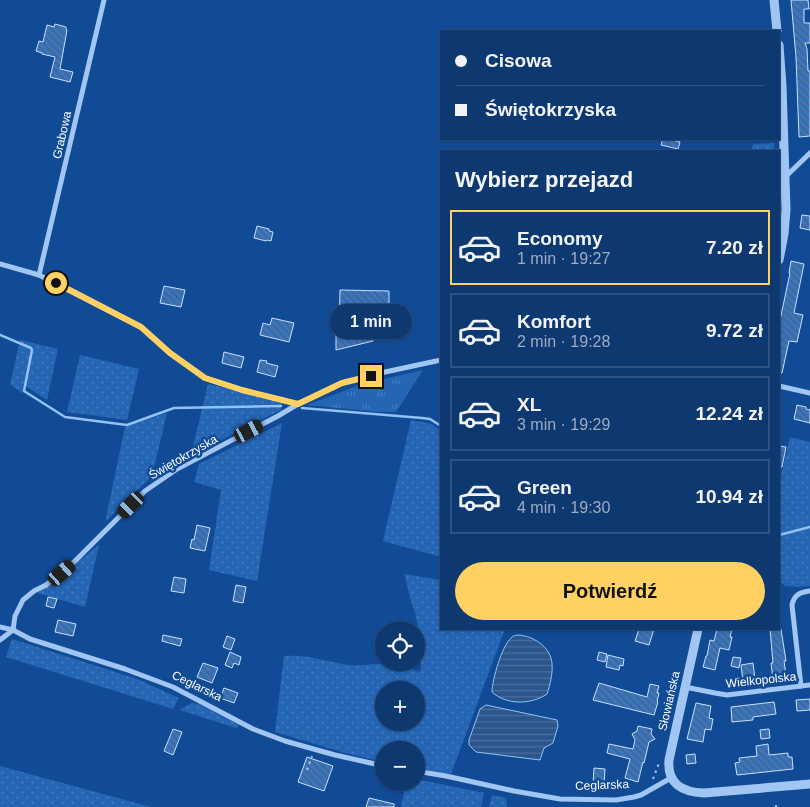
<!DOCTYPE html>
<html lang="pl">
<head>
<meta charset="utf-8">
<style>
	body { margin:0; font-family:Arial,sans-serif; background:#1c4378; color:#f1f3f6; height:100vh; display:flex; flex-direction:column; font-size:19px; white-space:nowrap }
	* { box-sizing:border-box; margin:0 }
	p { font-size:16px; color:#9bacc3 }
	.icon { flex:none; width:28px; height:28px; fill:none; stroke:currentColor; stroke-width:2; stroke-linecap:round; stroke-linejoin:round }
	.map { position:relative; flex:1; overflow:hidden }
	.panel { position:absolute; left:440px; top:150px; width:340px; height:480px; display:flex; flex-direction:column; background:#0e3870; border-radius:0px; box-shadow:0 1px 4px #0004,0 0 0 1px #2e5283 }
	.panel>* { flex:none }
	.hud { position:absolute; left:440px; top:30px; width:340px; height:110px; border-radius:0px; box-shadow:0 1px 4px #0004,0 0 0 1px #2e5283; display:grid; align-content:center; height:110px; padding:0 15px; background:#0e3870 }
	.controls { position:absolute; left:375px; top:621px; display:grid; gap:10px }
	.controls a { display:grid; place-items:center; width:50px; height:50px; border-radius:50%; background:#0e3870; box-shadow:0 1px 4px #0004,0 0 0 1px #2e5283; font-size:25px }
	.end { position:absolute; width:22px; height:22px; margin:-11px; border:6px solid #ffd162; background:#111; box-shadow:0 0 0 2px #111 }
	.from { border-radius:50% }
	.bubble { position:absolute; height:35px; border-radius:18px; background:#0e3870; box-shadow:0 1px 4px #0004,0 0 0 1px #2e5283; font-size:16px; font-weight:800; line-height:35px; text-align:center }
	.car { position:absolute; width:15px; height:30px; margin:-15px -8px; border-radius:6px; box-shadow:0 0 4px 1px #0007; background:linear-gradient(#222 24%,#8ab4d8 0 40%,#222 0 76%,#8ab4d8 0 86%,#222 0) }
	.hud b { display:flex; align-items:center; gap:18px; height:48px; font-size:19px }
	.hud b+b { border-top:1px solid #2e5283 }
	.hud i { width:12px; height:12px; background:#f1f3f6 }
	ul { padding:0; list-style:none }
	li { display:flex; align-items:center; gap:15px; height:75px; margin:0 10px 8px; padding:0 5px; border:2px solid #2e5283; border-radius:0px }
	li div { flex:1 }
	li b { display:block; font-size:19px }
	li em { font-style:normal; font-weight:800 }
	li.on { border-color:#ffd162 }
	li>.icon { width:45px; height:45px; stroke-width:1.5 }
	h2 { padding:0 15px; font-size:22px; line-height:60px }
	.cta { display:flex; gap:10px; margin-top:auto; padding:10px 15px }
	.cta a { flex:1; height:58px; border-radius:30px; background:#ffd162; color:#111; font-size:20px; font-weight:800; line-height:58px; text-align:center }
	.map>svg:first-child { display:block }
	.grass { fill:url(#grass-dots); fill-rule:evenodd }
	.park { fill:url(#park-tufts) }
	.water { fill:url(#water-rules); stroke:#92c1f6 }
	.lines { fill:none; stroke-linecap:round; stroke-linejoin:round }
	.stream { stroke:#92c1f6; stroke-width:2.5 }
	.building { fill:url(#building-back-hatch); stroke:#c8e0fd }
	.path { stroke:#a1c6f3; stroke-width:2; stroke-dasharray:2.5 4; stroke-linecap:butt }
	.minor { stroke:#a1c6f3; stroke-width:5 }
	.tertiary { stroke:#a1c6f3; stroke-width:9 }
	.route { stroke:#ffd162; stroke-width:6 }
	.labels { text-anchor:middle; dominant-baseline:central; stroke-width:5; stroke-linejoin:round; paint-order:stroke }
	.street-label { font-size:12px; fill:#fff; stroke:#124b95 }
</style>
</head>
<body>
<div class="map">
<svg width="810" height="807" viewBox="0 0 810 807">
	<defs>
		<pattern id="grass-dots" width="8" height="8" patternUnits="userSpaceOnUse" patternTransform="scale(1.25)"><rect width="8" height="8" fill="#2465b4"/><path d="M2 2h.1M6 6h.1" fill="none" stroke="#457cbf" stroke-width="1.8" stroke-linecap="round"/></pattern>
		<pattern id="park-tufts" width="24" height="20" patternUnits="userSpaceOnUse" patternTransform="scale(1.25)"><rect width="24" height="20" fill="#2465b4"/><path d="M3 7l-1-3M5 7V3M7 7l1-3M15 17l-1-3M17 17v-4M19 17l1-3" fill="none" stroke="#457cbf"/></pattern>
		<pattern id="water-rules" width="6" height="5" patternUnits="userSpaceOnUse" patternTransform="scale(1.25)"><rect width="6" height="5" fill="#2b568c"/><path d="M0 2.5h6" fill="none" stroke="#4b6f9d"/></pattern>
		<pattern id="building-back-hatch" width="6" height="6" patternUnits="userSpaceOnUse" patternTransform="scale(1.25)"><rect width="6" height="6" fill="#3a75bd"/><path d="M-1 5l2 2M0 0l6 6M5-1l2 2" fill="none" stroke="#436084"/></pattern>
	</defs>
	<rect width="100%" height="100%" fill="#124b95"/>
	<g class="grass">
		<path d="M774,143V151H751L753,144Z"/>
		<path d="M20,340L58,349L47,400L24,385L22,393L10,384Z"/>
		<path d="M80,355L139,369L127,420L67,412Z"/>
		<path d="M208,384L279,400L282,403L281,410L191,455Z"/>
		<path d="M167,413L152,476L105,522L125,427Z"/>
		<path d="M411,420L432,424L441,431V557L383,541Z"/>
		<path d="M282,423L257,581L209,570L221,490L194,482L199,464Z"/>
		<path d="M790,437L810,442V586L799,587L785,586L779,580V484Z"/>
		<path d="M99,545L85,607L37,593Z"/>
		<path d="M404,574L441,580V629H505L451,774L416,768V750H384V762L345,753L275,732L284,656C307,654 328,662 350,665C360,666 368,664 377,664C390,663 408,667 419,672L421,669L419,636L416,617L409,594L406,580ZM384,690H416V722H384Z"/>
		<path d="M12,639L137,679L179,698L173,709L6,657Z"/>
		<path d="M191,703L199,704L239,725L236,728L180,710Z"/>
		<path d="M0,766L151,807H0Z"/>
		<path d="M416,779L484,793L481,807H401L406,783L416,782Z"/>
		<path d="M492,795L506,798L507,807H489Z"/>
	</g>
	<path class="park" d="M423,370L396,412H379L307,405L362,384Z"/>
	<g class="water">
		<path d="M518,635C533,636 550,646 552,663C553,673 550,685 547,694C531,705 506,705 492,692C492,680 502,646 511,638C514,635 514,636 518,635Z"/>
		<path d="M486,705L557,720L558,726L553,743L544,748L540,760L476,752L469,745V740L480,709Z"/>
	</g>
	<g class="lines">
		<g class="stream">
			<path d="M0,335L31,348L32,350L24,391L65,417L127,425L174,408L281,406"/>
			<path d="M302,408L422,418L430,419L441,426"/>
			<path d="M779,535L810,527"/>
		</g>
	</g>
	<g class="building">
		<path d="M791,0H808L809,9H804V23H810V43H805L807,49L808,71H810V136L799,137L796,57Z"/>
		<path d="M55,24L66,27V29L67,30L60,69L73,72L70,82L50,77L55,57L42,54V53L36,51L39,41L43,42L47,25L54,27Z"/>
		<path d="M663,139H668L680,142L678,149L661,145Z"/>
		<path d="M802,215L810,216V230L800,228Z"/>
		<path d="M257,226L269,229V231L273,232L271,241L267,240L266,241L254,238Z"/>
		<path d="M791,261L804,264L794,313L803,315L797,342L789,341L782,373H779V325L790,273H789Z"/>
		<path d="M164,286L185,290L181,307L160,303Z"/>
		<path d="M340,290L389,291V306L347,305L346,330H351L352,332L363,329L364,332L370,331L373,341L336,350V330H339Z"/>
		<path d="M402,314L407,333L393,336L389,318Z"/>
		<path d="M272,318L294,323L289,342L260,335L263,323L270,325Z"/>
		<path d="M224,352L244,357L241,368L222,363Z"/>
		<path d="M260,360L267,361L266,363L278,366L275,377L257,372Z"/>
		<path d="M797,405L806,407V409L810,410V423L794,419Z"/>
		<path d="M779,446L786,447L782,467H779Z"/>
		<path d="M197,525L210,528L205,551L190,548L192,539L194,540Z"/>
		<path d="M174,577L186,579L184,593L171,591Z"/>
		<path d="M236,585L246,587L243,603L233,601Z"/>
		<path d="M48,597L57,599L54,608L46,606Z"/>
		<path d="M58,620L76,624L73,636L55,632Z"/>
		<path d="M639,629H654L649,645L635,641Z"/>
		<path d="M717,629H732L730,637H732L729,650L720,648L715,670L703,667L706,656H707L710,640L714,641Z"/>
		<path d="M770,629H781L786,661H784L786,675H781V680H773L771,663H773Z"/>
		<path d="M163,635L182,639L180,646L162,641Z"/>
		<path d="M227,636L235,639L231,650L223,647Z"/>
		<path d="M230,652L241,657L239,665L234,663L232,668L225,665Z"/>
		<path d="M599,652L607,654L605,662L597,660Z"/>
		<path d="M608,655L624,659L623,666L620,665L619,670L606,667Z"/>
		<path d="M733,657L741,658L739,668L731,666Z"/>
		<path d="M203,663L218,668L212,683L197,677Z"/>
		<path d="M753,663L755,679L743,681L741,665Z"/>
		<path d="M599,683L647,697L650,684L659,686L657,693H659L657,701L658,702L654,715L593,700Z"/>
		<path d="M224,688L238,693L234,703L220,698Z"/>
		<path d="M810,699V710L797,711L796,700Z"/>
		<path d="M774,702L776,714L753,717V720L732,722L731,707Z"/>
		<path d="M696,703L711,706L709,718L713,719L711,730L705,729L703,742L687,739Z"/>
		<path d="M638,726L652,729L651,734L655,739L649,742L644,763L643,762L638,782L625,778L630,759L607,753L609,744L633,749L635,740L632,734L637,731Z"/>
		<path d="M173,729L182,732L173,755L164,751Z"/>
		<path d="M769,729L770,738L761,739L760,730Z"/>
		<path d="M768,744L769,755L788,753V757H792L793,769L737,775L735,763L740,762L739,758L757,756L756,746Z"/>
		<path d="M695,754L696,763L687,764L686,755Z"/>
		<path d="M307,757L333,766L324,791L298,782Z"/>
		<path d="M594,768L605,769L604,784H593Z"/>
		<path d="M369,798L394,804V807H366Z"/>
	</g>
	<g class="lines">
		<g class="path">
			<path d="M307,770L312,756"/>
			<path d="M653,779L659,763"/>
			<path d="M776,807V805"/>
		</g>
		<g class="minor">
			<path d="M779,183L810,153"/>
			<path d="M0,264L39,275L141,327L170,353L205,378L242,390L298,404"/>
			<path d="M39,275L104,0"/>
			<path d="M779,386L810,393"/>
			<path d="M0,627L13,630L30,639L125,669L173,687L253,729L285,741L335,755L384,766"/>
			<path d="M0,640L13,630L15,616L23,600L34,591L46,585L74,562L145,491L177,469L278,416L298,404L342,383L385,372L441,360"/>
			<path d="M801,686L792,605C794,595 800,592 810,591"/>
			<path d="M685,687L715,693L727,695L810,685"/>
			<path d="M416,771L446,776L514,791L560,799L616,800L634,797L641,795L671,778"/>
		</g>
		<g class="tertiary">
			<path d="M774,0L777,31"/>
			<path d="M779,45L782,86L786,210L784,234L779,260"/>
			<path d="M698,629L669,760C667,784 682,792 704,793L810,784"/>
		</g>
	</g>
	<g class="lines">
		<path class="route" d="M56,283L141,327L170,353L205,378L242,390L298,404L342,383L371,376"/>
	</g>
	<g class="labels">
		<g class="street-label">
			<text transform="translate(62 135) rotate(-77)">Grabowa</text>
			<text transform="translate(183 457) rotate(-30)">Świętokrzyska</text>
			<text transform="translate(761 680) rotate(-6)">Wielkopolska</text>
			<text transform="translate(197 686) rotate(26)">Ceglarska</text>
			<text transform="translate(669 701) rotate(-77)">Słowiańska</text>
			<text transform="translate(602 785) rotate(-2)">Ceglarska</text>
		</g>
	</g>
</svg>
<div class="controls">
<a><svg class="icon" aria-label="locate" viewBox="0 0 24 24"><circle cx="12" cy="12" r="6"/><path d="M12 2v4M12 18v4M2 12h4M18 12h4"/></svg></a>
<a>+</a>
<a>−</a>
</div>
<i class="end from" style="left:56px;top:283px"></i>
<i class="end" style="left:371px;top:376px"></i>
<div class="bubble" style="left:330px;top:304px;width:82px">1 min</div>
<i class="car" style="left:249px;top:431px;rotate:63deg"></i>
<i class="car" style="left:131px;top:505px;rotate:225deg"></i>
<i class="car" style="left:62px;top:573px;rotate:49deg"></i>
<div class="hud">
<b><i class="from"></i>Cisowa</b>
<b><i></i>Świętokrzyska</b>
</div>
<section class="panel">
<h2>Wybierz przejazd</h2>
<ul>
<li class="on"><svg class="icon" aria-label="car" viewBox="0 0 24 24"><path d="M5 17H2v-5l4-1 3-4h7l3 4 3 1v5h-3M9 17h6M6 11h13"/><circle cx="7" cy="17" r="2"/><circle cx="17" cy="17" r="2"/></svg><div><b>Economy</b><p>1 min · 19:27</p></div><em>7.20 zł</em></li>
<li><svg class="icon" aria-label="car" viewBox="0 0 24 24"><path d="M5 17H2v-5l4-1 3-4h7l3 4 3 1v5h-3M9 17h6M6 11h13"/><circle cx="7" cy="17" r="2"/><circle cx="17" cy="17" r="2"/></svg><div><b>Komfort</b><p>2 min · 19:28</p></div><em>9.72 zł</em></li>
<li><svg class="icon" aria-label="car" viewBox="0 0 24 24"><path d="M5 17H2v-5l4-1 3-4h7l3 4 3 1v5h-3M9 17h6M6 11h13"/><circle cx="7" cy="17" r="2"/><circle cx="17" cy="17" r="2"/></svg><div><b>XL</b><p>3 min · 19:29</p></div><em>12.24 zł</em></li>
<li><svg class="icon" aria-label="car" viewBox="0 0 24 24"><path d="M5 17H2v-5l4-1 3-4h7l3 4 3 1v5h-3M9 17h6M6 11h13"/><circle cx="7" cy="17" r="2"/><circle cx="17" cy="17" r="2"/></svg><div><b>Green</b><p>4 min · 19:30</p></div><em>10.94 zł</em></li>
</ul>
<div class="cta"><a>Potwierdź</a></div>
</section>
</div>
</body>
</html>
